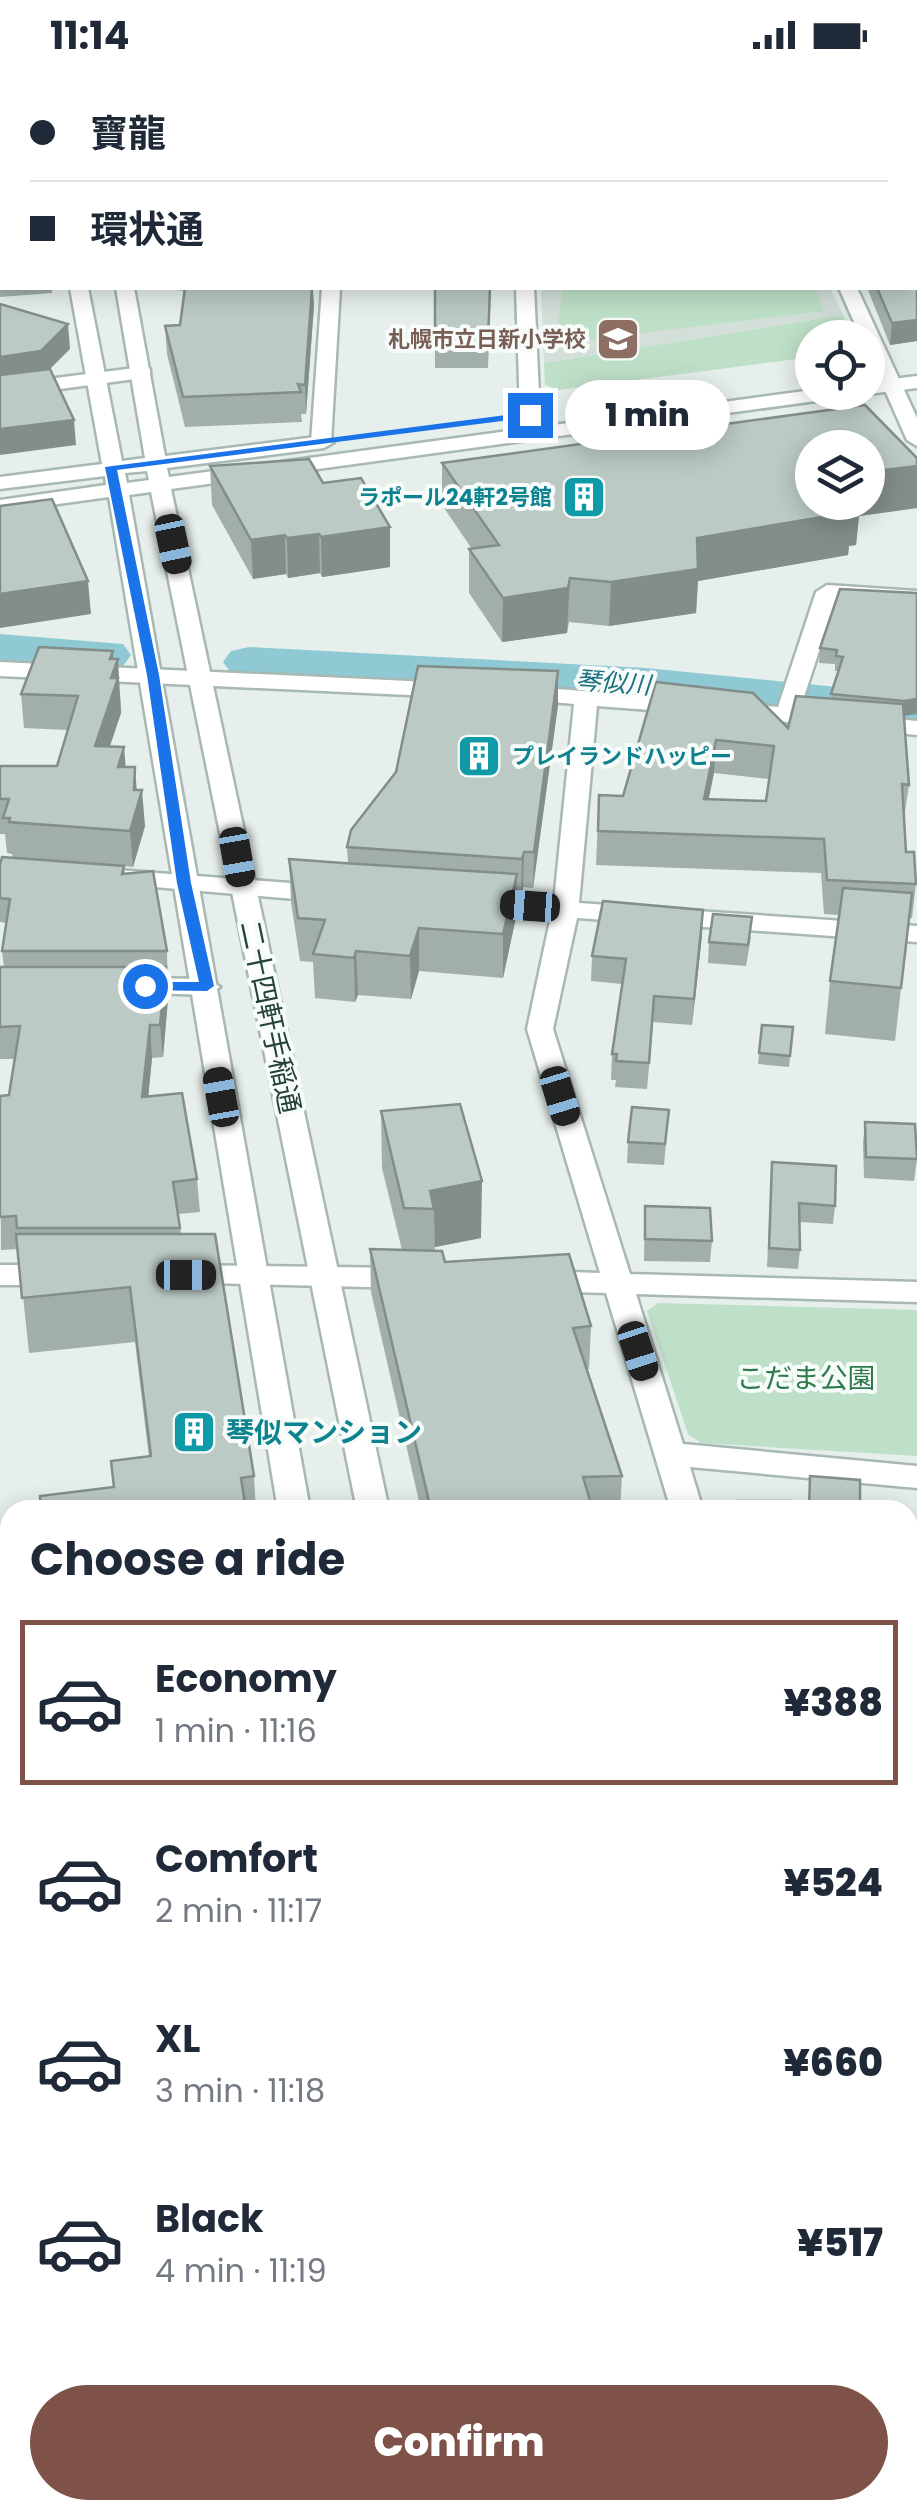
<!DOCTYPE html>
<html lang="en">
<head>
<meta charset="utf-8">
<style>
	body { margin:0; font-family:Poppins,"Noto Sans JP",sans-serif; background:#f2f2f3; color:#1f2937; height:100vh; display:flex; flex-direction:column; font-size:38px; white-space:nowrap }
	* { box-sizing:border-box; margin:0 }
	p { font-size:32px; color:#747a83 }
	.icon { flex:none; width:55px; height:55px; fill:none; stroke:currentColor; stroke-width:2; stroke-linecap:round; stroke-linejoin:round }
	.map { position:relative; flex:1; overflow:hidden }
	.sheet { position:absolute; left:0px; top:1430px; width:918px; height:1020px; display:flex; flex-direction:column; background:#fff; border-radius:30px 30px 0 0; box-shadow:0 5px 25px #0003 }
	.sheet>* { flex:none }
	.top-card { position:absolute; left:0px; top:0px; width:918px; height:220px; box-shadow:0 5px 25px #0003; display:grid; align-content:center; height:220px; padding:0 30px; background:#fff }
	.controls { position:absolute; left:795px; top:250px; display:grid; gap:20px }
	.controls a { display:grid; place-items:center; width:90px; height:90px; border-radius:50%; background:#fff; box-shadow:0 5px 25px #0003; font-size:50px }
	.end { position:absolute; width:45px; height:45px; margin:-22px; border:12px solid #1a73e8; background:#fff; box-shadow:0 0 0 5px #fff }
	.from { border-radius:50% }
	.bubble { position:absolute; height:70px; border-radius:35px; background:#fff; box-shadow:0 5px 25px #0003; font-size:32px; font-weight:800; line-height:70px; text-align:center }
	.car { position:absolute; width:30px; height:60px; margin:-30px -15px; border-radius:12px; box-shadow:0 0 8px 2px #0007; background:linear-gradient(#222 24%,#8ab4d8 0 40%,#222 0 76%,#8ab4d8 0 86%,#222 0) }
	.top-card b { display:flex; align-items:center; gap:35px; height:95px; font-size:38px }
	.top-card b+b { border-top:2px solid #e0e1e3 }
	.top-card i { width:25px; height:25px; background:#1f2937 }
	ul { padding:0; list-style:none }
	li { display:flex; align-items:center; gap:30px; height:165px; margin:0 20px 15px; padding:0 10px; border:5px solid transparent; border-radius:0px }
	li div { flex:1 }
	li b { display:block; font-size:38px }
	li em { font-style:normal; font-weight:800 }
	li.selected { border-color:#7f5249 }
	li>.icon { width:90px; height:90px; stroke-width:1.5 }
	h2 { padding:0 30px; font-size:45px; line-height:120px }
	.cta { display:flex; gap:20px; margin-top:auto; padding:20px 30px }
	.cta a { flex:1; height:115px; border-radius:60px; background:#7f5249; color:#fff; font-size:40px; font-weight:800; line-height:115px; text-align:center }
	.status { display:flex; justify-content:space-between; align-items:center; height:70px; padding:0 50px; background:#fff; direction:ltr }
	.status svg { height:28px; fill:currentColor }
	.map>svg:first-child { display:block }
	.built { fill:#d4dfda }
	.green { fill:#bfe0c8 }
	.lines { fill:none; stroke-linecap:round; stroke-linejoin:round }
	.river { fill:#8ec9d4; fill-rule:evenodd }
	.minor-casing { stroke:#a8b8b2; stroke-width:5 }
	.tertiary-casing { stroke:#a8b8b2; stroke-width:5 }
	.primary-casing { stroke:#c2cac8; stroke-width:5 }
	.minor { fill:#fff; fill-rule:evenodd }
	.tertiary { fill:#fff; fill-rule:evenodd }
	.primary { fill:#6aa596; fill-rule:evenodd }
	.wall { fill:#a1aea9; fill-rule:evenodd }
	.shaded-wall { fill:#838d89 }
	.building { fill:#bbcac4; stroke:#838d89; stroke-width:2.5; fill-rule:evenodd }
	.route { fill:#1a73e8 }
	.labels { text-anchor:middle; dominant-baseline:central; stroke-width:8; stroke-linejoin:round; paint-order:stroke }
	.far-education-label { font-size:22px; font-weight:bold; fill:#785e54; stroke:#f7fbf9; text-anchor:end }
	.far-culture-label { font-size:22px; font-weight:bold; fill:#0d838f; stroke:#f7fbf9; text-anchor:end }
	.far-water-label { font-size:25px; font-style:italic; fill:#1c6f80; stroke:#f7fbf9 }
	.street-label { font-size:28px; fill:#24423a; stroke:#f7fbf9 }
	.park-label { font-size:28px; fill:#2d7a4b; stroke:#f7fbf9 }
	.culture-label { font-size:28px; font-weight:bold; fill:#0d838f; stroke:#f7fbf9; text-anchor:start }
</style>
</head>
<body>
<div class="status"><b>11:14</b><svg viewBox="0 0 49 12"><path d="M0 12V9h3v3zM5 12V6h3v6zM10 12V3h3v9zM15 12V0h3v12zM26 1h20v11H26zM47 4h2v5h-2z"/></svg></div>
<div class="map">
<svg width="917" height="2450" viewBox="0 0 917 2450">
	<rect width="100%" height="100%" fill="#e6efeb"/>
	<path class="built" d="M541,218H830L843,245L544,293Z"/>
	<g class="green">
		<path d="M563,218H815L824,241L554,274Z"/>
		<path d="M843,245L853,267L812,268V287L559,320L545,315L544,293Z"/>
		<path d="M658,1233L917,1240V1386L701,1373L688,1364L647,1241Z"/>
	</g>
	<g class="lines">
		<g class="river">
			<path d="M0,564L123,574L131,585L123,596L105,600L0,594Z"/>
			<path d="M249,577L646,598L917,625V657L646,630L231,603L223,592L231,581Z"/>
		</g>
		<g class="minor-casing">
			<g id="minor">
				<path d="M2,37V47L0,48V38Z"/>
				<path d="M0,82L2,83V93H0Z"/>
				<path d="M322,218H340L331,372L321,378L311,372Z"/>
				<path d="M516,218H534L540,345L530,351L520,345Z"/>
				<path d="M839,218H857L917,348V376L907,370L868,282V268H861Z"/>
				<path d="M143,297L150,299V307L0,327V315Z"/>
				<path d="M827,515L917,521V535L836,529L800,639L917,651V665L736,647L724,640L736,633L778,637L816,522Z"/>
				<path d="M0,592L451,613L463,620L451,627L0,606Z"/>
				<path d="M517,616L690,629L702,636L690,643L597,636L579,833L917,856V872L577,848L553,959L630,1204L917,1212V1232L636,1224L683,1374L917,1396V1418L690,1397L703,1440H671L606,1223L540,1221L525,1211L540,1201L600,1203L527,959L551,846L476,841L463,833L476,825L554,831L574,634L509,628L505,623Z"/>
				<path d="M117,800L330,816L343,824L330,832L108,813L104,808Z"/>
				<path d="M130,908L207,909L220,917L207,925L121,922L117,916Z"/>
				<path d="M0,1195H59L74,1205L59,1215H0Z"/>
				<path d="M180,1195L409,1198L424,1208L409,1218L169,1212L165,1205Z"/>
				<rect x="0" y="1550" width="10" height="26"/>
				<path d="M0,1718L10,1721V1851L0,1854Z"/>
				<rect x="908" y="2147" width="9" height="36"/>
				<path d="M908,2217L917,2220V2328L908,2324Z"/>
			</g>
		</g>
		<g class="tertiary-casing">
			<g id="tertiary">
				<path d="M70,218H88L122,391L145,388L116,218H134L165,386L324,366L334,372L324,378L167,398L169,407L812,320L847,322L838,328L171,419L389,1440H357L151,422L129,425L310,1440H278L109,427L0,442V430L106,415L105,406L0,419V407L102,394ZM147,401L149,410L127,413L125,403Z"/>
				<path d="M917,306V318L868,324L862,322H868V312Z"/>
				<rect x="387" y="2440" width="44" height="10"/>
				<rect x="488" y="2440" width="44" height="10"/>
			</g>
		</g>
		<g class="primary-casing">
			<g id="primary">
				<path d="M917,1818V1849L908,1852V1821Z"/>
				<path d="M10,2244V2283L0,2287V2248Z"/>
			</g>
		</g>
		<use href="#minor" class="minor"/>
		<use href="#tertiary" class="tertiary"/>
		<use href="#primary" class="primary"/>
	</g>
	<g class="wall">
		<path d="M0,0H510V2H2V33L0,32Z"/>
		<path d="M535,0H917V271L890,275L868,220V218H915V2H536Z"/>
		<path d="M0,92L2,93V218H52V223L0,227Z"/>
		<path d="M175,218H313L314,235L306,344H301L302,352L185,357L167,284L165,256L180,255L185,221L175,220Z"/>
		<path d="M435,218H491L488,298H435Z"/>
		<path d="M917,388V438L859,446L856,475L849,476L848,485L698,511L696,543L609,556L569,552L567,563L502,572L469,523V479H472L442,435V393Z"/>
		<path d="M210,396L323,413L390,497L322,507L320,503L288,508L286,504L253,509L212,435Z"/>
		<path d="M917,523V644L904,646L909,715L904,748L906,782L916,814L912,848H909L895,971L825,964L830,911L840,845L824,844L821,803L596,795L599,725L623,726L656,612L788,658L831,628L838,601H835V594L819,593L820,578ZM714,703L769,709L766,731L708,729Z"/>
		<path d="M113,589L120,624L121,643L110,676L124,677L125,697L137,720L145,756L133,797L124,796L125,803L167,881L168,929L163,987L152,988L148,1027L197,1109L200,1142L178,1144L181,1164L254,1406L256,1440H41L114,1417L149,1387L135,1272L29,1283L18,1179L1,1180L0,1026L9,1025L15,989H0V897H4L2,881L6,853L0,852V794L13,788L12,784L7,783L5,764H0V696H57L68,660L24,658L21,624Z"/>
		<path d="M558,601V635L533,818L523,817L521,825H517L516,847L503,908L419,901L411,929L358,925L355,932L315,928L313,892L300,891L291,832L289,789L348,793L347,777Z"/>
		<path d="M702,865L692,955L653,952L647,1019L615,1017L616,1010H611L612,984L622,914L591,911L592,886Z"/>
		<path d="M751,867L746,896L708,893L709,872Z"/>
		<path d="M762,955L793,957L789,997L758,994Z"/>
		<path d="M669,1040L664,1095L627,1093L628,1072Z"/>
		<path d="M381,1041L481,1168L435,1177V1181L445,1192L591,1256L589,1299H587L622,1406L620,1440H421L371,1222L370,1179L402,1180L382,1098Z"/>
		<path d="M865,1052L917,1089L914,1111L864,1108L863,1073Z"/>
		<path d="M772,1092L835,1136L833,1154L800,1152V1180L798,1199L767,1197Z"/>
		<path d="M645,1136L712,1171L710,1192L644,1191Z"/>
		<path d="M908,1463H917V1753L908,1754Z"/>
		<path d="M917,1902V1962L908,1950V1920Z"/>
		<path d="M10,2032V2179H0V2105Z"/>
		<path d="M611,2440H894L895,2450H612Z"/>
	</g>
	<g class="shaded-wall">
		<path d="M312,218L314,235L306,344L305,315Z"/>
		<path d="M917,250V271L890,275L892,253Z"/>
		<path d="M68,254L70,279L43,306L0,312V287Z"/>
		<path d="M74,350L76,375L0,385V359Z"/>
		<path d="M917,396V438L859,446L856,475L849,476L848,485L698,511L696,543L609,556L611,512L697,468L840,432H868V402Z"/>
		<path d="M390,457V497L322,507L321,467Z"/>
		<path d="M319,464L320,503L288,508L287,468Z"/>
		<path d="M285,465L286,504L253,509L251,470Z"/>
		<path d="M570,508L567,563L502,572L503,528Z"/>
		<path d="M88,511L91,544L0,558V524Z"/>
		<path d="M113,581L114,599L118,589L121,643L98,711L95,676L110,589Z"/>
		<path d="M558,601V635L533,818L534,782Z"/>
		<path d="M917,629V644L902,646L904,631Z"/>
		<path d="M716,670L714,703L702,762L704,729Z"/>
		<path d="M124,677L127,712L118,697Z"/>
		<path d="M135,697L138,736L142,720L145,756L133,797L130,761Z"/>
		<path d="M524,782L523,817L521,825L522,789Z"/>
		<path d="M517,804L516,847L503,908V864Z"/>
		<path d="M703,840L702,865L692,955L694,929Z"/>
		<path d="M419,858V901L411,929L410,886Z"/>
		<path d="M356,881L358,925L355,932L354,888Z"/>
		<path d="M166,897L168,929L163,987L160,955Z"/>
		<path d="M150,955L152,988L145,1060L142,1027Z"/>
		<path d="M482,1111L481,1168L435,1177L434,1139L430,1121Z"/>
		<path d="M191,2440H198L197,2450H190Z"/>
	</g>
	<g class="building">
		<path d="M0,0H509V2H2V8L0,7Z"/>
		<path d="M541,0H917V22H915V2H542Z"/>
		<path d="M915,56L917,66V117H915Z"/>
		<path d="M0,92L2,93V181H0Z"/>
		<path d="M915,131H917V190L915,186Z"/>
		<path d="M915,198H917V250L892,253L877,218H915Z"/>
		<path d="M185,218H312L305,315L298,314L301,322L183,327L165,256L180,255Z"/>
		<path d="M435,218H490L488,269H435Z"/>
		<path d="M0,234L68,254L41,281L0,287Z"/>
		<path d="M50,299L74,350L0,359V305Z"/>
		<path d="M865,335L917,388V396L868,402V378H812V432H855L845,434L852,442L697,468L698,499L611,512L570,508L568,518L503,528L469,479L499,475L442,393Z"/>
		<path d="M309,389L323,413L361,408L390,457L321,467L319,464L287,468L285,465L251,470L210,396Z"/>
		<path d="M52,429L88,511L0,524V436Z"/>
		<path d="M840,519L917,523V629L904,631L831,624L843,587L836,586L837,580L820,578Z"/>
		<path d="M39,577L113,581L110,589H118L111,608H118L95,676L124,677L118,697H135L134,720H142L130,761L9,752L10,748H3L9,729H0V696H57L78,626L21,624Z"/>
		<path d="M418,596L558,601L534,782H524L522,789L347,777L351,760L396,702Z"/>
		<path d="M656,612L753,623L788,658L796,626L903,634L909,715L902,714L906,782H914L916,814L827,810L824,769L598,761L599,725L623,726ZM716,670L774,676L766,731L704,729Z"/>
		<path d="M2,787L124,796L122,804L153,801L167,881H2L10,829L0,828V794Z"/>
		<path d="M289,789L343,793L517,804L503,864L419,858L410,886L356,881L354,888L313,884L325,850L298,848Z"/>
		<path d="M843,818L912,823L901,918L830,911Z"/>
		<path d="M603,831L703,840L694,929L654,926L649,993L616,991L617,984H612L626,889L592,886Z"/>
		<path d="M713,844L752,847L748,875L709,872Z"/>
		<path d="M0,897H166L160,955H150L142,1027L182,1023L197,1109L173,1112L180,1158H17L16,1146L0,1147V1026L9,1025L20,956L0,957Z"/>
		<path d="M762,955L793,957L790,986L759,983Z"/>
		<path d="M460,1034L482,1111L430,1121L434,1139L404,1138L381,1041Z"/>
		<path d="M632,1037L669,1040L665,1074L628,1072Z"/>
		<path d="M865,1052L915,1054L917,1089L866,1087Z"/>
		<path d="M772,1092L836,1096L835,1136L799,1133L800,1180L769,1178Z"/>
		<path d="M645,1136L710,1138L712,1171L645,1169Z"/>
		<path d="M16,1164H215L254,1406L241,1408L246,1440H41L40,1426L114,1417L111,1391L151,1386L130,1217L22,1228Z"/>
		<path d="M370,1179L442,1181L445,1192L569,1184L591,1256L573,1258L622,1406L583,1407L593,1440H431Z"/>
		<path d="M810,1406L860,1410V1440H809Z"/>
		<path d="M738,1431H791L794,1440H739Z"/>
		<path d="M917,1463V1732L908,1733V1464Z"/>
		<path d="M917,1902V1932L908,1920V1907Z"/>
		<path d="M8,2032H10V2136H0V2105Z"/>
		<path d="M9,2305L10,2440H191L190,2450H0V2320L7,2321Z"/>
		<path d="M616,2440H894L895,2450H617Z"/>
	</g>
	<path class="route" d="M530,342L534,347L117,400L159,605L191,813L214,916L207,921L140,920L145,912H199L177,813L147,605L105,397Z"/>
	<defs>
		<g id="school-square" transform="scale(2.25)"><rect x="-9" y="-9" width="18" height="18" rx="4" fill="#8d6e63" stroke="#f7fbf9"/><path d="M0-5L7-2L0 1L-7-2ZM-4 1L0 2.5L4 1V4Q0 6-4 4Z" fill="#fff"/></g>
		<g id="building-square" transform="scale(2.25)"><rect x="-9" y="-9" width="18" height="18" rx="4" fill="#0f9aa8" stroke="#f7fbf9"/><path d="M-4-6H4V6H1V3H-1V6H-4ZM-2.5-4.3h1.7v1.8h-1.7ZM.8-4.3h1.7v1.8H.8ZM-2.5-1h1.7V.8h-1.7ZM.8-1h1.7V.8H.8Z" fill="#fff"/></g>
	</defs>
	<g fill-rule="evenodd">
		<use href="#school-square" x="618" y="269"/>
		<use href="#building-square" x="584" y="427"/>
		<use href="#building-square" x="479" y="686"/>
		<use href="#building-square" x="194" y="1362"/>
	</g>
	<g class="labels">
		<g class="far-education-label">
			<text x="586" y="269">札幌市立日新小学校</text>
		</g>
		<g class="far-culture-label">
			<text x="552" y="427">ラポール24軒2号館</text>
			<text x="512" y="686" text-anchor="start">プレイランドハッピー</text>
		</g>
		<g class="far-water-label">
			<text transform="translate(613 613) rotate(4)">琴似川</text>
		</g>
		<g class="street-label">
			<text transform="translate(270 947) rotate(78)">二十四軒手稲通</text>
		</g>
		<g class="park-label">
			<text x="806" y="1308">こだま公園</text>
		</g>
		<g class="culture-label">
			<text x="226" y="1362">琴似マンション</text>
		</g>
	</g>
</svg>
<div class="controls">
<a><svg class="icon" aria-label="locate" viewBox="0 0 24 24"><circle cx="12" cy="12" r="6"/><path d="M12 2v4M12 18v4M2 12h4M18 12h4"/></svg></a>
<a><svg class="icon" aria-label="layers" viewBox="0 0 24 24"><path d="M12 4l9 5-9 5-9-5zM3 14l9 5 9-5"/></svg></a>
</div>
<i class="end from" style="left:145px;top:916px"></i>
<i class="end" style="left:530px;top:345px"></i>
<div class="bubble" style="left:565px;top:310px;width:165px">1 min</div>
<i class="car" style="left:173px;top:474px;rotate:168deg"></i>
<i class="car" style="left:237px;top:787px;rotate:170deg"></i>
<i class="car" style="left:530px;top:836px;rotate:274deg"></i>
<i class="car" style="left:560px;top:1026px;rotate:163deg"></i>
<i class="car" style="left:221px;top:1027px;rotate:350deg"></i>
<i class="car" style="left:186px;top:1205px;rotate:90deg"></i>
<i class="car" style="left:638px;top:1281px;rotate:162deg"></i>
<div class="top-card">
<b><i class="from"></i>寶龍</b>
<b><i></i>環状通</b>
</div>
<section class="sheet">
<h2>Choose a ride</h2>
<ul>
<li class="selected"><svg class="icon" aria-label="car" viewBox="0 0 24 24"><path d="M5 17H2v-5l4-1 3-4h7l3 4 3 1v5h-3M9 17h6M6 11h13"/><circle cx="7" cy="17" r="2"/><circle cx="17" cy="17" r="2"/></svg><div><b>Economy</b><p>1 min · 11:16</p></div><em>¥388</em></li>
<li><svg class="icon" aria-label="car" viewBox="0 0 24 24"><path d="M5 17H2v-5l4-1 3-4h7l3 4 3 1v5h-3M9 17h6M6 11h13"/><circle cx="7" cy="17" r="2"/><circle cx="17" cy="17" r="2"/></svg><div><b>Comfort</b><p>2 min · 11:17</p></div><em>¥524</em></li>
<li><svg class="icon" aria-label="car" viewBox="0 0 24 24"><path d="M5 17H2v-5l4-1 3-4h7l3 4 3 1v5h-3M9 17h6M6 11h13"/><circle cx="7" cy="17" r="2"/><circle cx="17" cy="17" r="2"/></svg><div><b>XL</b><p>3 min · 11:18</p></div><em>¥660</em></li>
<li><svg class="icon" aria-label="car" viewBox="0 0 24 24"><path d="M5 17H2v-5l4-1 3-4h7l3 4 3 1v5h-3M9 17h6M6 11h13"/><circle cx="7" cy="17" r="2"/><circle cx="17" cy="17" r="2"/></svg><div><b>Black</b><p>4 min · 11:19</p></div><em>¥517</em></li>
</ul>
<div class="cta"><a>Confirm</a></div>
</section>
</div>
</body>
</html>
